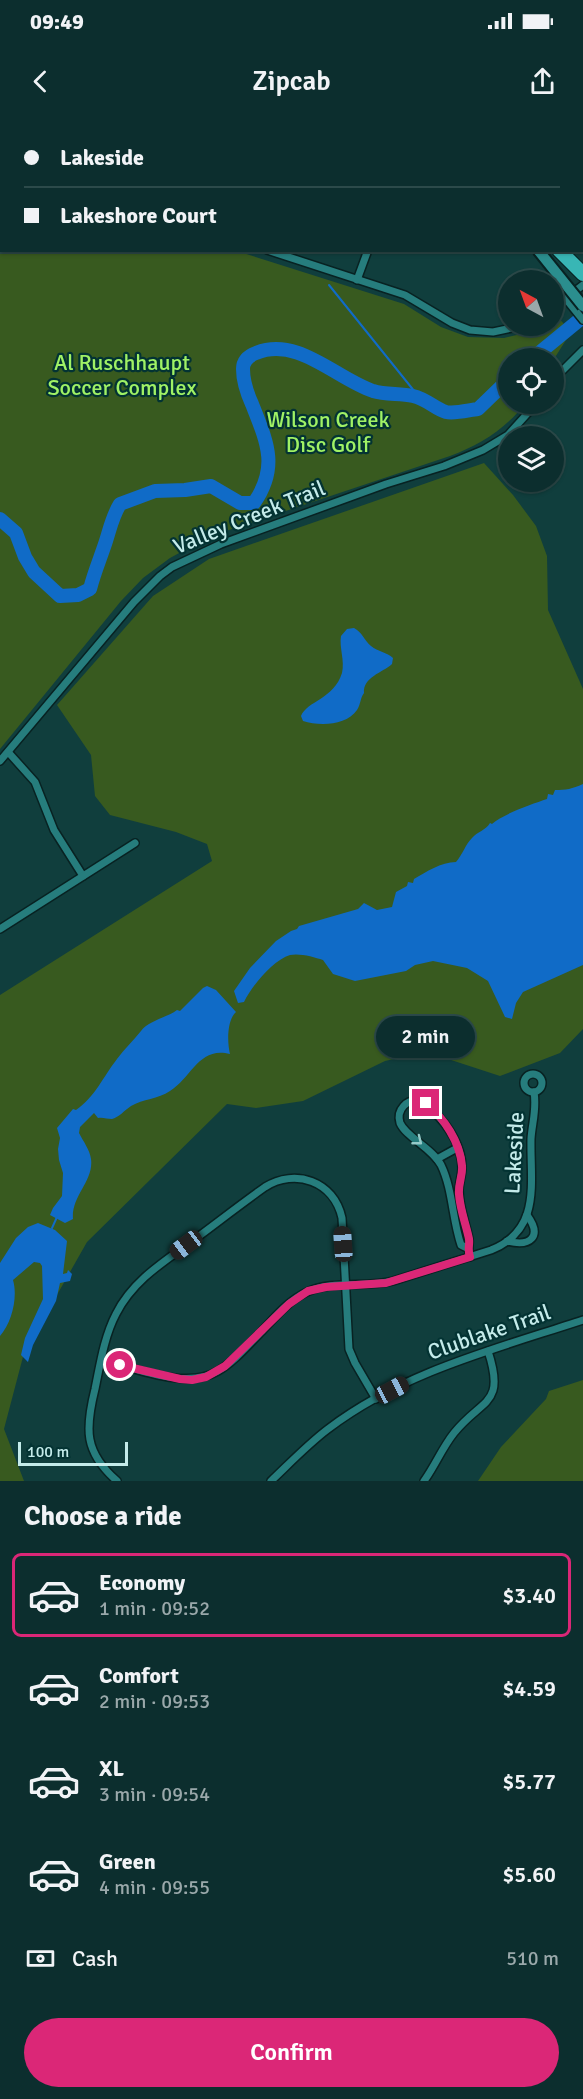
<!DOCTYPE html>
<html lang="en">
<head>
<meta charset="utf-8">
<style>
	body { margin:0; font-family:Signika,sans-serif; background:#153636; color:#f1f3f6; height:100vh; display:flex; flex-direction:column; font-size:22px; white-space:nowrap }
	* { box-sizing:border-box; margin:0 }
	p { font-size:20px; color:#9aa8aa }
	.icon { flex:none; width:33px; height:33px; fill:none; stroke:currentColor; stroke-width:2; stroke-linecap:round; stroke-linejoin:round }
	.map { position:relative; height:1361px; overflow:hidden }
	.sheet { display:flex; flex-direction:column; background:#0c2e2e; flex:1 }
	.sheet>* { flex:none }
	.top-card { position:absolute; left:0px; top:0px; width:584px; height:132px; box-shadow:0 2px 4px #0004,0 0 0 2px #2c4a4a; display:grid; align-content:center; height:132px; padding:0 24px; background:#0c2e2e }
	.needle { width:39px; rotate:319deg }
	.fabs { position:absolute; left:498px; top:150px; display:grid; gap:12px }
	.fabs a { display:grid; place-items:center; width:66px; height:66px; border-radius:50%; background:#0c2e2e; box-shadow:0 2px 4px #0004,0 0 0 2px #2c4a4a; font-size:30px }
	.scale { position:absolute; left:18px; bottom:15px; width:110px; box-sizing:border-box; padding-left:6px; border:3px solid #c4ebea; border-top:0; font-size:16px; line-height:21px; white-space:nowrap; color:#c4ebea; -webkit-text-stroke:4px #033333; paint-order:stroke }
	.end { position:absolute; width:27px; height:27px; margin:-14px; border:8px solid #db2777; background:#fff; box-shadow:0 0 0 3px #fff }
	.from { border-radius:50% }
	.bubble { position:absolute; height:42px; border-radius:21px; background:#0c2e2e; box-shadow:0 2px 4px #0004,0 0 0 2px #2c4a4a; font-size:20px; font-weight:600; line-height:42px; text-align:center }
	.car { position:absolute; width:18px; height:36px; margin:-18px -9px; border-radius:8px; box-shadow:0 0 4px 2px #0007; background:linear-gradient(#222 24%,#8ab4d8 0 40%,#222 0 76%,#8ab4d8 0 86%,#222 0) }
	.top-card b { display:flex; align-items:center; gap:21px; height:57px; font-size:22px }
	.top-card b+b { border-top:2px solid #2c4a4a }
	.top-card i { width:15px; height:15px; background:#f1f3f6 }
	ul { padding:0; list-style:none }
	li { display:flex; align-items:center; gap:18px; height:84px; margin:0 12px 9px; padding:0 12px; border:3px solid transparent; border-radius:9px }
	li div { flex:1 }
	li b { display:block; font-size:22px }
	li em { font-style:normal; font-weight:600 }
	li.active { border-color:#db2777 }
	li>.icon { width:54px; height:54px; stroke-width:1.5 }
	h2 { padding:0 24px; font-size:27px; line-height:72px }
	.pay { display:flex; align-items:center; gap:15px; height:66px; padding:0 24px; font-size:22px }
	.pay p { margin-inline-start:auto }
	.button { display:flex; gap:12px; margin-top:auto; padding:12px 24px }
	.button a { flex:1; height:69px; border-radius:36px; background:#db2777; color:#fff; font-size:24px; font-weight:600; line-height:69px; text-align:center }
	.status { display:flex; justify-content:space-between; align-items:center; height:42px; padding:0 30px; background:#0c2e2e; direction:ltr }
	.status svg { height:16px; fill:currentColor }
	header { display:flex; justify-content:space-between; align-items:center; height:78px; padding:0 24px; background:#0c2e2e; font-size:27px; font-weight:600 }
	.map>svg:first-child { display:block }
	.green { fill:#385a1f }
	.water { fill:#106bc7 }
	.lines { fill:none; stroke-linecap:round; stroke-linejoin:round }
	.stream { stroke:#106bc7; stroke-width:2 }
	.river { stroke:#106bc7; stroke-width:14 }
	.minor-casing { stroke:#082222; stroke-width:10 }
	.secondary-casing { stroke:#082222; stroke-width:14 }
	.motorway-casing { stroke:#082222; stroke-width:16 }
	.minor { stroke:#267d7d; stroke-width:7 }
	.secondary { stroke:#2b8e8e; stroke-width:10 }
	.motorway { stroke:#38b6b5; stroke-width:14 }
	.secondary-bridge-casing { stroke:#082222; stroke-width:14; stroke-linecap:butt }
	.secondary-bridge { stroke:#2b8e8e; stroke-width:10 }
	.oneway { stroke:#95cac9 }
	.route { stroke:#db2777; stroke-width:8 }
	.labels { text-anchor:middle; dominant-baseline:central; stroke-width:4.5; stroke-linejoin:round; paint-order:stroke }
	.park-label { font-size:22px; fill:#a0f265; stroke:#033333 }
	.street-label { font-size:22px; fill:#c4ebea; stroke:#033333 }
</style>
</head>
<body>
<div class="status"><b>09:49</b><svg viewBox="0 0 49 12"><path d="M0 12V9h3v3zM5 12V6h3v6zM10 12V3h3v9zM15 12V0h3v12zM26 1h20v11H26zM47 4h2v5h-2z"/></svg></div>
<header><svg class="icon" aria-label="back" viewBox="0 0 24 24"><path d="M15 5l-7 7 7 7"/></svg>Zipcab<svg class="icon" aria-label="share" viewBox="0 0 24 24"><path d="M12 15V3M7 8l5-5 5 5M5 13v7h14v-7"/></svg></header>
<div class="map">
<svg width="583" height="1361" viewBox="0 0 583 1361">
	<rect width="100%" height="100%" fill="#103e3d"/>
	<g class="green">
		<path d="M0,93H1L2,130L237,131L404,184L441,207L468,217L504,218L525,213L542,206H554V198L557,196L571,212L554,239L508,238V284H525C505,309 480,325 450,336L223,412L194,425L170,438L143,458L121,481L0,629Z"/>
		<path d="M484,343L513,375L536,406L547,436L548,490L583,569V909L560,933L500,956L451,940L419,933L385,941L303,981L256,988L227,984L87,1122L24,1233L4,1309L24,1361H0V875L212,741L207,724L176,712L110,695L95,676L91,635L57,585L153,476L209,439Z"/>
		<path d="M583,1260V1361H478L501,1327L546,1279L549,1271Z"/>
	</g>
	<g class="water">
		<path d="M354,508C362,512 364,520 371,526C378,532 387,532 393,538L392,544C382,553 363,557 364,573C360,578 361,584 357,590C346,606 319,606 303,601L301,596C307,581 334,579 342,553C345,540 339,528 341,516L347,509Z"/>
		<path d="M583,664V845L523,872L516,883L512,899L505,897L488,861L467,848L433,841L415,845L406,851L355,861L333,854L323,840C314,837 300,833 290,835C273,840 251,867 244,882L238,883L234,871L250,848L276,821L291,811L297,809L299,806L358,789L364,783L377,790L392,787L396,772L407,766L408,762L413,763L414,759C426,752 441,742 456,742C463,734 465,725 472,718C477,712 486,710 490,703L492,704C503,694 532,684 547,679L548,674L553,675L555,670C566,670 572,669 583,664Z"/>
		<path d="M207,866L216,870L236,892C227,900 227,922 230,934C199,926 192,957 170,971C158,979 143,979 131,986C125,990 118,998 112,999C107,999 103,997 98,998L94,993L80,1007L79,1013C83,1021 90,1030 91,1039C94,1061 71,1076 73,1099L65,1103L50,1095L53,1088L62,1076L63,1053L59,1040L58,1029L60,1018L57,1008L73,989L76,990C95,977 103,957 117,939C124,929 134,920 141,911C148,901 168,897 177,890L180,891L203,868Z"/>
		<path d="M38,1103L55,1110L67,1121L63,1154L67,1153L68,1150L72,1154L70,1161L60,1163L56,1181L33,1225L28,1242L21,1235L25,1218L43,1179L42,1146L40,1143L34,1142L13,1160C18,1177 12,1202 0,1216V1143L16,1118L28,1107Z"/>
	</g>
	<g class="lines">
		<g class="stream">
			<path d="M195,0L196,2"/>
			<path d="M329,165L419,277"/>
			<path d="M52,1108L57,1097"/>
		</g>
		<g class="river">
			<path d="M533,238L583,197"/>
			<path d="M0,399L16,413L25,437L34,452L60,476L78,475L90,469C94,453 100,439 105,424C110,409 112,397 120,384L155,371L185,370L211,366L240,383H254C279,347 267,322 252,284C247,273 243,262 243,249C243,241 248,236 256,233C298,216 335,258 373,271C386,275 400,273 413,276C427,279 435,289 446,292C455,294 469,290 478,289L508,260"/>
		</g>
		<g class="minor-casing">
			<g id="minor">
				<path d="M0,11L2,17"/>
				<path d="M267,130L405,175L452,203L470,210L493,212L521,206"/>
				<path d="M357,160L368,130"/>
				<path d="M566,179L583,200"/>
				<path d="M554,187L583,165"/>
				<path d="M554,259L583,230"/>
				<path d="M9,633L35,662L54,710L83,756"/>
				<path d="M0,641L134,482L160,456L172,447L221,424L386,364L444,346L483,330L508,315L536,284"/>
				<path d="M0,809L135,723"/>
				<circle cx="533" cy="963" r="9"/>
				<path d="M437,1039L457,1028"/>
				<path d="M507,1121C530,1127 543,1117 527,1095"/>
				<path d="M467,1128L461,1125C452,1099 453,1070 441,1045C432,1028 406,1017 400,1003C396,990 407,978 420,981C426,982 430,987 434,992C449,1006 462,1027 462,1048C462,1055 459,1063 459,1070C459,1088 466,1103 469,1119C470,1126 467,1128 470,1137"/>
				<path d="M102,1240C135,1248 186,1270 218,1251C234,1242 248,1225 262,1211C275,1197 289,1180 307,1172C332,1160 366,1168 393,1161L491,1130C542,1110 530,1062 531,1019C532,1003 537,989 534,972"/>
				<path d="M117,1361C84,1332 85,1309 95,1269C100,1245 104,1217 116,1194C133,1160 165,1141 195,1119C218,1102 241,1084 265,1067C295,1048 334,1061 342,1098L349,1229L355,1243L376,1279"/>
				<path d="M271,1361C289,1344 308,1324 328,1309C403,1252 495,1229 583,1200"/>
				<path d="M424,1361C435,1346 442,1328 454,1313C482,1278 506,1286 488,1231"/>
			</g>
		</g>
		<g class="secondary-casing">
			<g id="secondary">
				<path d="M428,0L430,2"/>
				<path d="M543,0L544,2"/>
				<path d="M582,53L583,54"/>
			</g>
		</g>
		<g class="motorway-casing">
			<g id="motorway">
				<path d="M444,0L445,2"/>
				<path d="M472,0L474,2"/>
				<path d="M504,0L506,2"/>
				<path d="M582,99L583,100"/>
				<path d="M559,130L583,154"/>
			</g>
		</g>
		<use href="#minor" class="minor"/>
		<use href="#secondary" class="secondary"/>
		<use href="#motorway" class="motorway"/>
		<g class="secondary-bridge-casing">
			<path id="secondary-bridge" d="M538,130L583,186"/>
		</g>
		<use href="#secondary-bridge" class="secondary-bridge"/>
	</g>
	<defs><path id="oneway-chevron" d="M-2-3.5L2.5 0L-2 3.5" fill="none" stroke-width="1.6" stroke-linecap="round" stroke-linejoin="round" transform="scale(1.5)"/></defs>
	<use class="oneway" href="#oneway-chevron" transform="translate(418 1021) rotate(38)"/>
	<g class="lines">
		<path class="route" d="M120,1245L180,1259L192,1260L206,1257L225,1246L289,1184L308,1171L326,1167L386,1163L470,1137C467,1128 470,1126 469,1119C466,1104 460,1090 459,1074C458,1064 463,1055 462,1046C460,1022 444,998 426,983"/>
	</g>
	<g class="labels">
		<g class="park-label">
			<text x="122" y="242">Al Ruschhaupt<tspan x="122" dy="25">Soccer Complex</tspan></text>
			<text x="328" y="299">Wilson Creek<tspan x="328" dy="25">Disc Golf</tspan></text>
		</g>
		<g class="street-label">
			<text transform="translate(249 397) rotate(-22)">Valley Creek Trail</text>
			<text transform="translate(514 1033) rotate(-87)">Lakeside</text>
			<text transform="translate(489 1212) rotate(-19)">Clublake Trail</text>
		</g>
	</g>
</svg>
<div class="fabs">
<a><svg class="needle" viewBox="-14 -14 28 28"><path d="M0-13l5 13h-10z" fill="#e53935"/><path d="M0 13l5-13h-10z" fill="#9aa8aa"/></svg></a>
<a><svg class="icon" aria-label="locate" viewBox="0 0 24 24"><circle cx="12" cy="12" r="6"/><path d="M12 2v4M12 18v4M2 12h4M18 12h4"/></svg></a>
<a><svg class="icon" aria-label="layers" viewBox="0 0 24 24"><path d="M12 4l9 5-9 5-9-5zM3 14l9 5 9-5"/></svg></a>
</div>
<div class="scale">100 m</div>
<i class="end from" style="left:120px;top:1245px"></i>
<i class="end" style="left:426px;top:983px"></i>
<div class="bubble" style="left:376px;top:896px;width:99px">2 min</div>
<i class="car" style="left:343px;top:1124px;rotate:356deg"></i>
<i class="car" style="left:186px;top:1125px;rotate:233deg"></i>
<i class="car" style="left:392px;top:1270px;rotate:62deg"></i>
<div class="top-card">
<b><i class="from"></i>Lakeside</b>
<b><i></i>Lakeshore Court</b>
</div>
</div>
<section class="sheet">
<h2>Choose a ride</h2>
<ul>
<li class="active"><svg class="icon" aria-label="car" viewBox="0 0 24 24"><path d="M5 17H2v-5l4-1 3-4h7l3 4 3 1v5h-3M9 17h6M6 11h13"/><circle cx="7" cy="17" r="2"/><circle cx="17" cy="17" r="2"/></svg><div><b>Economy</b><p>1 min · 09:52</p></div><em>$3.40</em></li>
<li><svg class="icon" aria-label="car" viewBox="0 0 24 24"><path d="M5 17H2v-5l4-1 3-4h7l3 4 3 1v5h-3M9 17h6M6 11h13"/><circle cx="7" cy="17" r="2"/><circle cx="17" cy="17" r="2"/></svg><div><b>Comfort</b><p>2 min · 09:53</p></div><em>$4.59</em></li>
<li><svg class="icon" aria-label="car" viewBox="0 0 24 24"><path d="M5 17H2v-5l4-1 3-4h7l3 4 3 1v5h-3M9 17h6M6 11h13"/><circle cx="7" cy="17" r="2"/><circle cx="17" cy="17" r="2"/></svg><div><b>XL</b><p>3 min · 09:54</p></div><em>$5.77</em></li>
<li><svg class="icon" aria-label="car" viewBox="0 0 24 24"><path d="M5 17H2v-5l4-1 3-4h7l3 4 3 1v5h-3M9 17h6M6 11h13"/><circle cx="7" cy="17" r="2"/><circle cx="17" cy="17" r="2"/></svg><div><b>Green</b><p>4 min · 09:55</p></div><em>$5.60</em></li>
</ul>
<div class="pay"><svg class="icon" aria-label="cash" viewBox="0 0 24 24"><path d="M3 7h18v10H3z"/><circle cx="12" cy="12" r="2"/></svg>Cash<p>510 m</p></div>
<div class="button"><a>Confirm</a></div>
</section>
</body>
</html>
